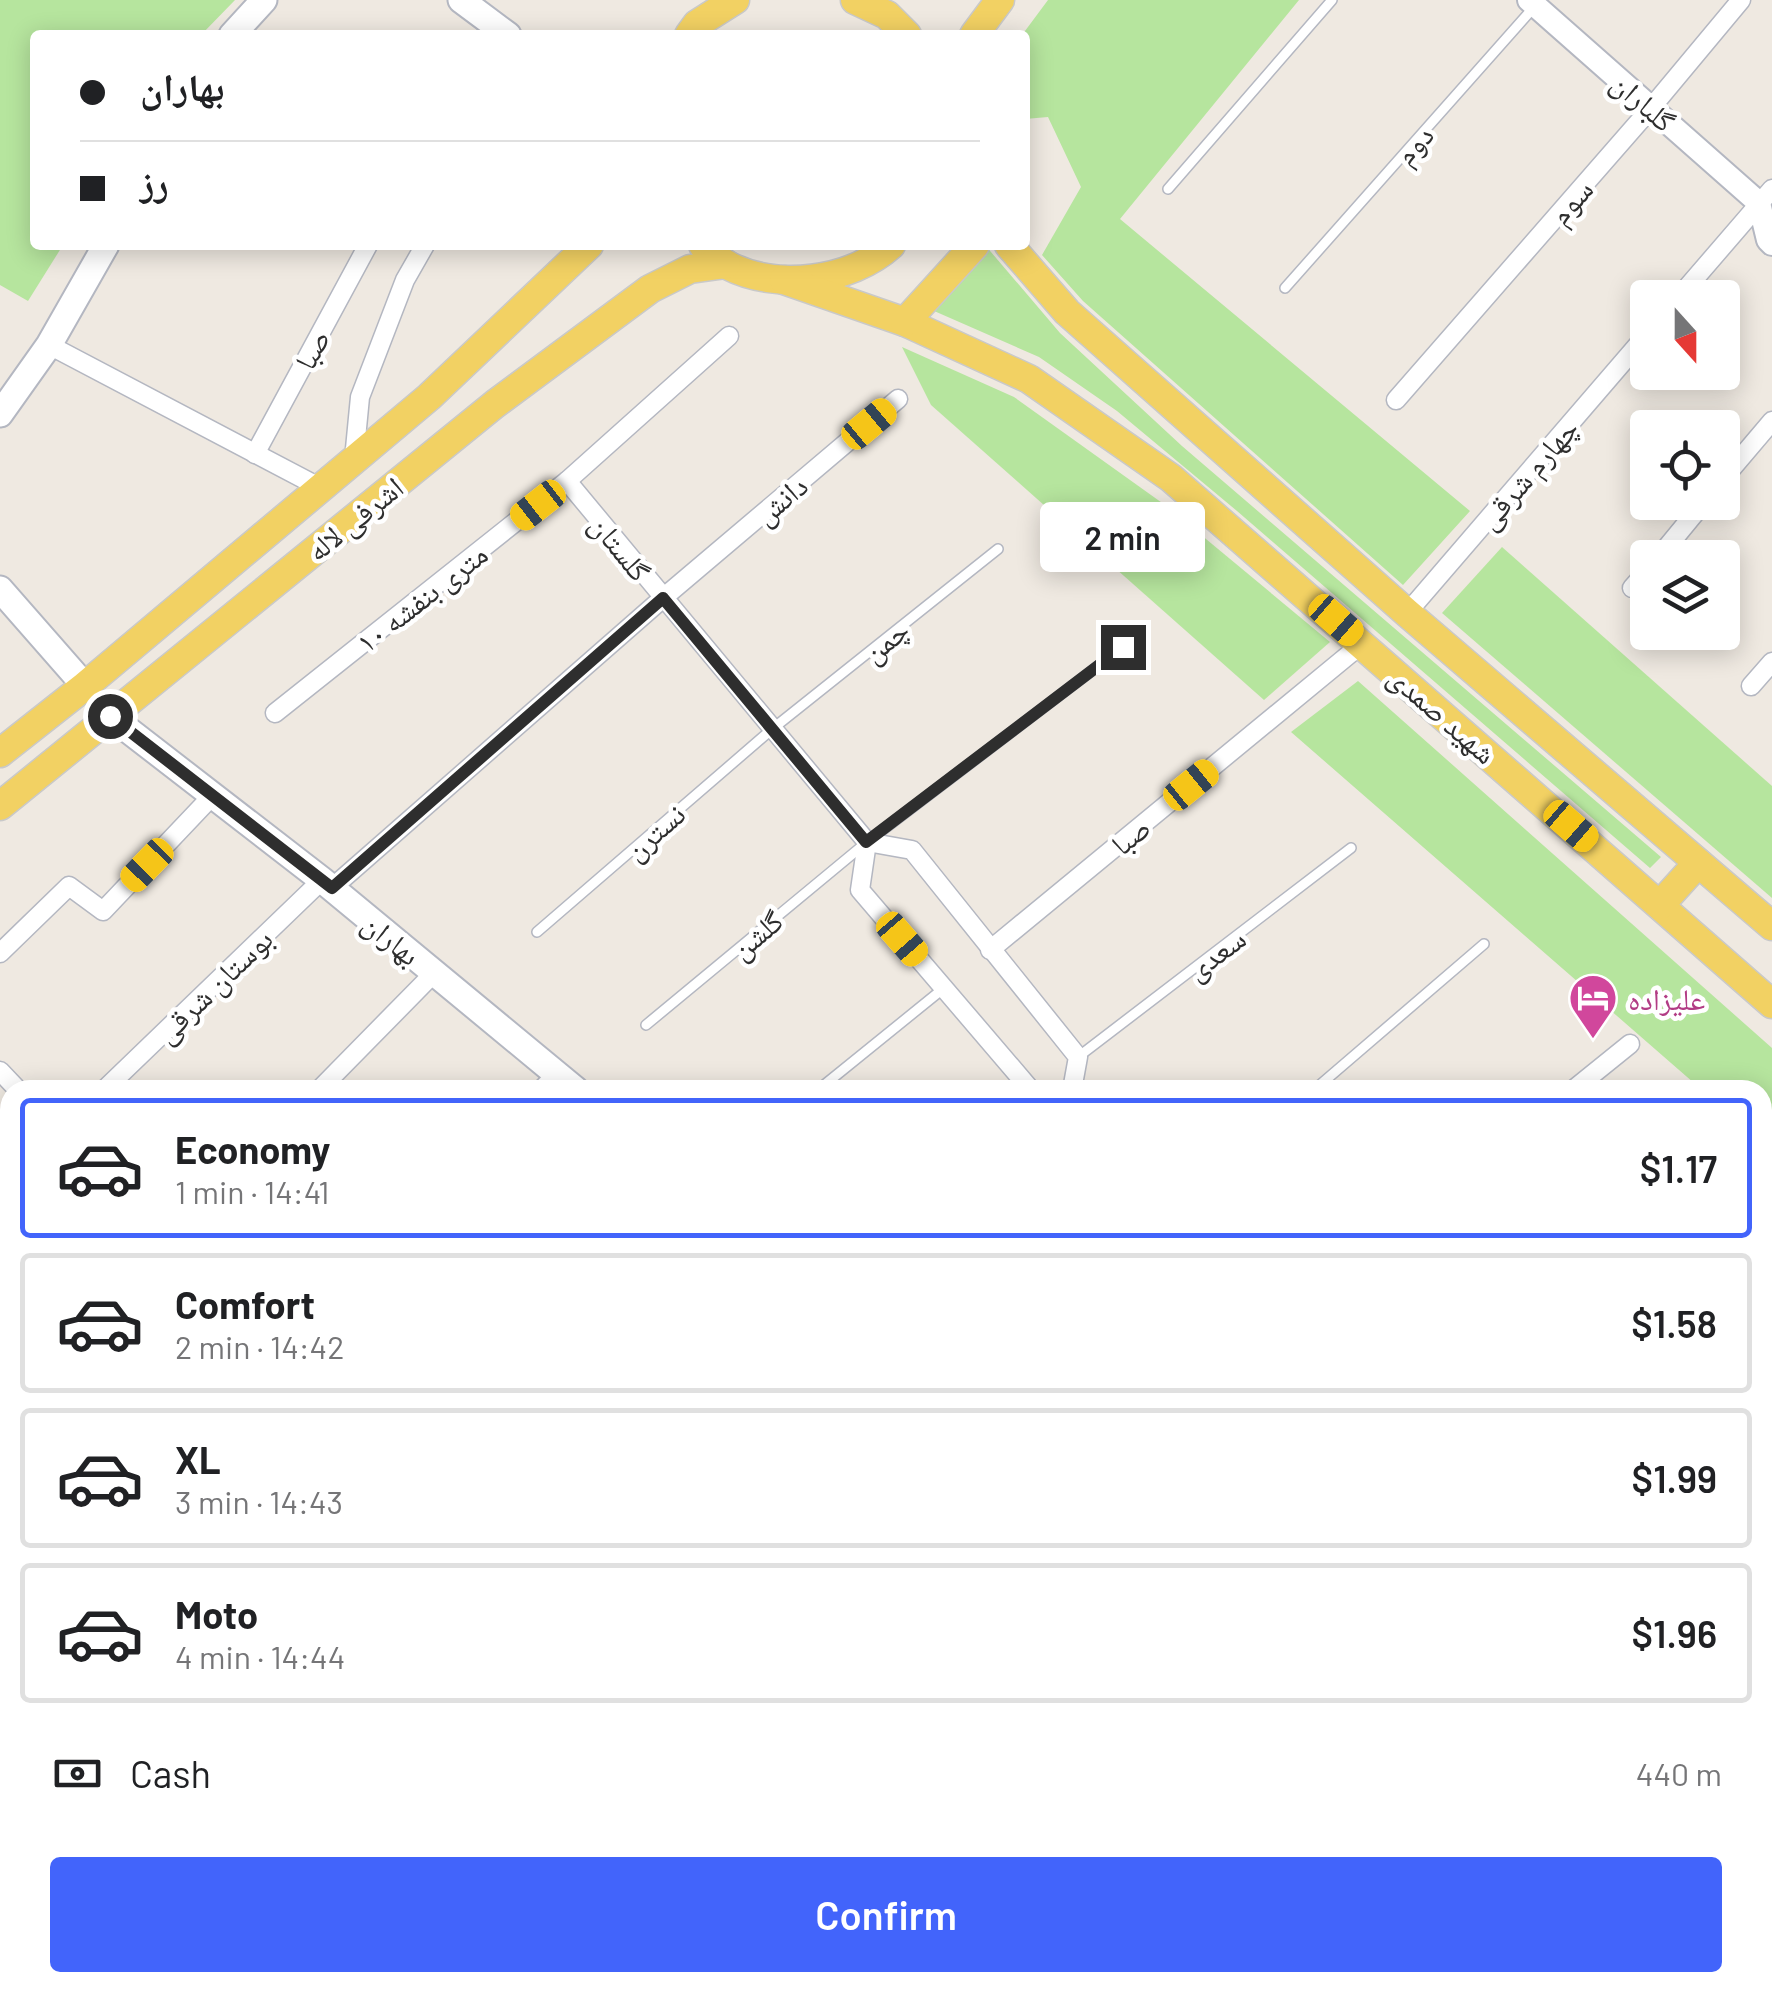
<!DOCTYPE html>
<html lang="en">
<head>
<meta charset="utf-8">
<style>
	body { margin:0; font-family:Barlow,"Noto Naskh Arabic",sans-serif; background:#f6f6f6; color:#202124; height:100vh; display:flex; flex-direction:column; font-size:38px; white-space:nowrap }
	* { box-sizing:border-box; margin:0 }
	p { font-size:32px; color:#757577 }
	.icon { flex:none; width:55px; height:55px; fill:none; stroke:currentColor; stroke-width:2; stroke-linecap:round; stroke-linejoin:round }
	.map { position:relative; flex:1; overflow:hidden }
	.drawer { position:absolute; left:0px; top:1080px; width:1772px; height:912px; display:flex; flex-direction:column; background:#fff; border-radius:30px 30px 0 0; box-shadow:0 5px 25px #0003 }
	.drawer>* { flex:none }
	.hud { position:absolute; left:30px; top:30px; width:1000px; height:220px; border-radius:10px; box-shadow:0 5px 25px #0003; display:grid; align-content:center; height:220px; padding:0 50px; background:#fff }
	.needle { width:65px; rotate:159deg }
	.controls { position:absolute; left:1630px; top:280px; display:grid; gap:20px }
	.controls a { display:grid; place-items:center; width:110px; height:110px; border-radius:10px; background:#fff; box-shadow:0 5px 25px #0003; font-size:50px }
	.end { position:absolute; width:45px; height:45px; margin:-22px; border:12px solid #2e2e2e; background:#fff; box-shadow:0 0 0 5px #fff }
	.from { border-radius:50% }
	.bubble { position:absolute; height:70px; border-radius:10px; background:#fff; box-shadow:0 5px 25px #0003; font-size:32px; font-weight:600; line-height:70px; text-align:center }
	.car { position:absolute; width:30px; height:60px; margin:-30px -15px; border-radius:12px; box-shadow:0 0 8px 2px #0007; background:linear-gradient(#f5c518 24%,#345 0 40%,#f5c518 0 76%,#345 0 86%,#f5c518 0) }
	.hud b { display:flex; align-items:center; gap:35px; height:95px; font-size:38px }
	.hud b+b { border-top:2px solid #e0e0e0 }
	.hud i { width:25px; height:25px; background:#202124 }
	ul { padding:18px 0 0; list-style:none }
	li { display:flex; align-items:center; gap:30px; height:140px; margin:0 20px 15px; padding:0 30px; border:5px solid #e0e0e0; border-radius:10px }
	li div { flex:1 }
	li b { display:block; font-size:38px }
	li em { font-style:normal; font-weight:600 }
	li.selected { border-color:#4264fb }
	li>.icon { width:90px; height:90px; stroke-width:1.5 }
	.pay { display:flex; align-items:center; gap:25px; height:110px; padding:0 50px; font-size:38px }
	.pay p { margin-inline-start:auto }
	.primary-button { display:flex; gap:20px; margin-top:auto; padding:20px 50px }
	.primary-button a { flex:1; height:115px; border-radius:10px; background:#4264fb; color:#fff; font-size:40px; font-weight:600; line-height:115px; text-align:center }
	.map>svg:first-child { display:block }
	.green { fill:#b6e59e }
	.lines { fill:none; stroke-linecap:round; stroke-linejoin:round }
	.service-casing { stroke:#b4b7c1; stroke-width:12 }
	.minor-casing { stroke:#b4b7c1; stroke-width:21 }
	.tertiary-casing { stroke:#b4b7c1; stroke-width:26 }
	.secondary-casing { stroke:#b4b7c1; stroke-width:29 }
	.primary-casing { stroke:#c9c9c9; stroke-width:31 }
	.trunk-casing { stroke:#c9c9c9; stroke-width:34 }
	.service { stroke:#fff; stroke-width:9 }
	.minor { stroke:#fff; stroke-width:18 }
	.tertiary { stroke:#fff; stroke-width:22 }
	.secondary { stroke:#fff; stroke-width:25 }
	.primary { stroke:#f2d163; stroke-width:28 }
	.trunk { stroke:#f8ba60; stroke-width:30 }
	.wall { fill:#afaba4 }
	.building { fill:#cbc7bf; stroke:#8e8b86; stroke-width:2.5 }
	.route { stroke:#2e2e2e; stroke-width:12 }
	.labels { text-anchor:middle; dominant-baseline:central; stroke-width:9; stroke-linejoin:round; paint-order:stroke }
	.street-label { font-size:30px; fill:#2e2e2e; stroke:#fff }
	.hotel-label { font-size:30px; fill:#b23c85; stroke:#fff; text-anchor:start }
</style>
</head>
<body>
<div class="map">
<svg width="1772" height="1992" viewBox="0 0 1772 1992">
	<rect width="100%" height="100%" fill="#efe9e1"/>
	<g class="green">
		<path d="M0,0H235L201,35H35V245H63L28,301L0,285Z"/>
		<path d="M1048,0H1299L1120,219L1470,511L1403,585L1083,301L1042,255L1081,187L1048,117L1025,119V35H1022Z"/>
		<path d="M985,245L1060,333L1182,446L1661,857L1650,868L1237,511L1117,411L1039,357L925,307Z"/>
		<path d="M902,347L1014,397L1165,505L1330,642L1264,700L931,405Z"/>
		<path d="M1502,547L1772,786V898L1442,613Z"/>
		<path d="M1358,681L1772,1048V1151L1763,1143L1762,1090H1702L1291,732Z"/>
		<path d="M1763,1679L1772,1692V1900L1762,1829Z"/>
		<path d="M498,1983L506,1992H238L232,1983Z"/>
	</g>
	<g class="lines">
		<g class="service-casing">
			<g id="service">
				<path d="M1168,189L1332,0"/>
				<path d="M1285,288L1535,6"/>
				<path d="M537,932L771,730L998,549"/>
				<path d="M646,1025L867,842L1123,647"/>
				<path d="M1078,1057L1351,848"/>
				<path d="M818,1090L944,988"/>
				<path d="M1314,1090L1484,944"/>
				<path d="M1343,1992L1357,1982"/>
			</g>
		</g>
		<g class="minor-casing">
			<g id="minor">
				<path d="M1678,298L1772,189"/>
				<path d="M49,345L319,487"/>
				<path d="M1396,400L1651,108L1741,0"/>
				<path d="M255,454L368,245"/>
				<path d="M354,459L360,397L405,280L425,245"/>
				<path d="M1722,480L1772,421"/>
				<path d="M567,481L867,842L912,850L1078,1057L1072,1090"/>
				<path d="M1658,558L1704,502"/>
				<path d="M1632,588L1648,570"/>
				<path d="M1407,613L1648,333"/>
				<path d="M1751,686L1772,662"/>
				<path d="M275,713L567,481L729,336"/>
				<path d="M867,842L860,890L1031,1090"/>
				<path d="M332,888L663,598L898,399"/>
				<path d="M990,950L1363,643"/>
				<path d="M0,953L69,886L103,911L213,795"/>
				<path d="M0,1071L18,1090"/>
				<path d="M104,1090L322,880"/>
				<path d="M319,1090L434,973"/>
				<path d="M541,1090L557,1074"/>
				<path d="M1573,1090L1630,1044"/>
				<path d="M0,1191L10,1181"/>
				<path d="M0,1425L10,1414"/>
				<path d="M0,1747L10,1748"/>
				<path d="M7,1963L10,1962"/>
				<path d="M1760,1982L1761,1992"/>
				<path d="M1606,1992L1620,1982"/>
			</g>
		</g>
		<g class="tertiary-casing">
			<g id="tertiary">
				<path d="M1529,0L1759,203"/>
				<path d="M1759,203L1768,240L1772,244"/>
				<path d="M1762,1616L1772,1633"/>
				<path d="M1362,1982L1369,1992"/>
			</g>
		</g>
		<g class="secondary-casing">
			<g id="secondary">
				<path d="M461,0L508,35"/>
				<path d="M232,35L264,0"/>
				<path d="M0,414L49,345L106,245"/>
				<path d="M0,589L85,686"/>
				<path d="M110,716L322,880L576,1090"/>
				<path d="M1762,1365L1772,1358"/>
				<path d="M1762,1450L1772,1443"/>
				<path d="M953,1992L967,1982"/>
				<path d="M1045,1992L1058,1982"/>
			</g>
		</g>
		<g class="primary-casing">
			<g id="primary">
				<path d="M855,0L887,15L907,35"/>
				<path d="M689,35L697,24L735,0"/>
				<path d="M974,35L1000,0"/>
				<path d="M703,245C710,251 719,260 727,265C777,291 850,282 891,245"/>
				<path d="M1009,245L1067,312L1407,613L1772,926"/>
				<path d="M784,280L905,322L1029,379L1171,478L1772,1004"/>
				<path d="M905,322L975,245"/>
				<path d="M0,753L85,686L429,397L589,245"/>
				<path d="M0,806L495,404L650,289L690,269L726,264"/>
				<path d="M1660,905L1698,863"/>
			</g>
		</g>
		<g class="trunk-casing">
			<g id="trunk">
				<path d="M0,1586H10"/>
				<path d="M0,1624L10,1625"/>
				<path d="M549,1982L557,1992"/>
				<path d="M602,1982L610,1992"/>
			</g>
		</g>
		<use href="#service" class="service"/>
		<use href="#minor" class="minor"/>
		<use href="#tertiary" class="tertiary"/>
		<use href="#secondary" class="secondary"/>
		<use href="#primary" class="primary"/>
		<use href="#trunk" class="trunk"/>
	</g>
	<path class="wall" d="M669,1982H880L866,1992H676Z"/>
	<path class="building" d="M670,1982H827L813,1992H677Z"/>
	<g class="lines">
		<path class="route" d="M110,716L332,888L663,598L866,842L1123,647"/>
	</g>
	<defs>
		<g id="hotel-pin" transform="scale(2.5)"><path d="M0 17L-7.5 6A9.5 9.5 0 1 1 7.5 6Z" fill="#d1479c" stroke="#fff"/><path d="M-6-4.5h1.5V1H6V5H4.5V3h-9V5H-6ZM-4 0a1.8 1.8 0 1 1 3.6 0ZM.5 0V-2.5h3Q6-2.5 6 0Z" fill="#fff"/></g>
	</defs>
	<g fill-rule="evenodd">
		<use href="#hotel-pin" x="1593" y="998"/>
	</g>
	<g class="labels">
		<g class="street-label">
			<text transform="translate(1644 101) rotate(41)">گلباران</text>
			<text transform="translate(1413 144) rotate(-48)">دوم</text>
			<text transform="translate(1570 201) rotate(-49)">سوم</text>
			<text transform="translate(311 349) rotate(-62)">صبا</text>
			<text transform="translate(1527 473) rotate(-49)">چهارم شرقی</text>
			<text transform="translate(780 499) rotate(-40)">دانش</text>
			<text transform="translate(354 518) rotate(-39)">اشرفی لاله</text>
			<text transform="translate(621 547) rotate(51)">گلستان</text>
			<text transform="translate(421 597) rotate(-38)">۱۰ متری بنفشه</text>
			<text transform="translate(885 640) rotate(-39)">چمن</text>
			<text transform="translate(1443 714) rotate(41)">شهید صمدی</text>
			<text transform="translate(654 831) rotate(-41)">نسترن</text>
			<text transform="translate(1130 835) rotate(-39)">صبا</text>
			<text transform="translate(756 934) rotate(-40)">گلشن</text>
			<text transform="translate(392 938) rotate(39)">بهاران</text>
			<text transform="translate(1215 953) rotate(-37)">سعدی</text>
			<text transform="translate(213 985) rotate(-44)">بوستان شرقی</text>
		</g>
		<g class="hotel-label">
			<text x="1628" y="998">علیزاده</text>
		</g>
	</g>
</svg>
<div class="controls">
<a><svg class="needle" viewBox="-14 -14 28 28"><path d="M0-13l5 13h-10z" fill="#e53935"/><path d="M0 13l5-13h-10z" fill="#757577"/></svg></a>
<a><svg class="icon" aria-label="locate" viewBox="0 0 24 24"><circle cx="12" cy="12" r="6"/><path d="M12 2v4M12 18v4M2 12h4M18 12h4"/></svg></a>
<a><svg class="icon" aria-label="layers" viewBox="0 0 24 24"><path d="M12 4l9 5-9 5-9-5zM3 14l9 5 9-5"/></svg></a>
</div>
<i class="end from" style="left:110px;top:716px"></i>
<i class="end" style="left:1123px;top:647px"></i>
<div class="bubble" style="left:1040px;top:502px;width:165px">2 min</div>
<i class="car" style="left:869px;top:424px;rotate:50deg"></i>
<i class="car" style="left:538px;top:505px;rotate:232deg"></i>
<i class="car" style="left:1336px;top:620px;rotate:131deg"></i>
<i class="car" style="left:1191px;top:785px;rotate:51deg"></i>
<i class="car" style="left:1571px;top:826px;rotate:131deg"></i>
<i class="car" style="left:147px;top:865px;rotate:224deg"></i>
<i class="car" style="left:902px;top:939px;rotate:139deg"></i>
<div class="hud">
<b><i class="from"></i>بهاران</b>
<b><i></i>رز</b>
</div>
<section class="drawer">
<ul>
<li class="selected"><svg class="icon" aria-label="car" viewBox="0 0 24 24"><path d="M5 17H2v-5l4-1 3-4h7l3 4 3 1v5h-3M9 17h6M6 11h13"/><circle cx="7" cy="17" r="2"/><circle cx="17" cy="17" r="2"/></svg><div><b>Economy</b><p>1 min · 14:41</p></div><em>$1.17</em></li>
<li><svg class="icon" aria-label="car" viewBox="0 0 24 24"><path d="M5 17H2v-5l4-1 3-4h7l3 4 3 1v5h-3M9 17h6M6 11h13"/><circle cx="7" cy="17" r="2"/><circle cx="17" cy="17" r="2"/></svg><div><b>Comfort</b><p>2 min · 14:42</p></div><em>$1.58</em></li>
<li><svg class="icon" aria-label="car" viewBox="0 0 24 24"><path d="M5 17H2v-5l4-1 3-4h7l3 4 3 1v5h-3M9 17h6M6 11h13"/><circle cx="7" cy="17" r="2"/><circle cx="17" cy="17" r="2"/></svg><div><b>XL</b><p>3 min · 14:43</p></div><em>$1.99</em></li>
<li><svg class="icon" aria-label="car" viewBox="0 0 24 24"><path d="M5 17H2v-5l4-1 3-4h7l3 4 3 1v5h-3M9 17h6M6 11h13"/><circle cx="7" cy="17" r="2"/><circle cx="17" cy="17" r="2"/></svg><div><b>Moto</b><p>4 min · 14:44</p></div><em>$1.96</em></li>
</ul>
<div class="pay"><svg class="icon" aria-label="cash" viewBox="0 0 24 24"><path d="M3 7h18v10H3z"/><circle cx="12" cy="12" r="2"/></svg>Cash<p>440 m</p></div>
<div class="primary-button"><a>Confirm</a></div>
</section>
</div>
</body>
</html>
